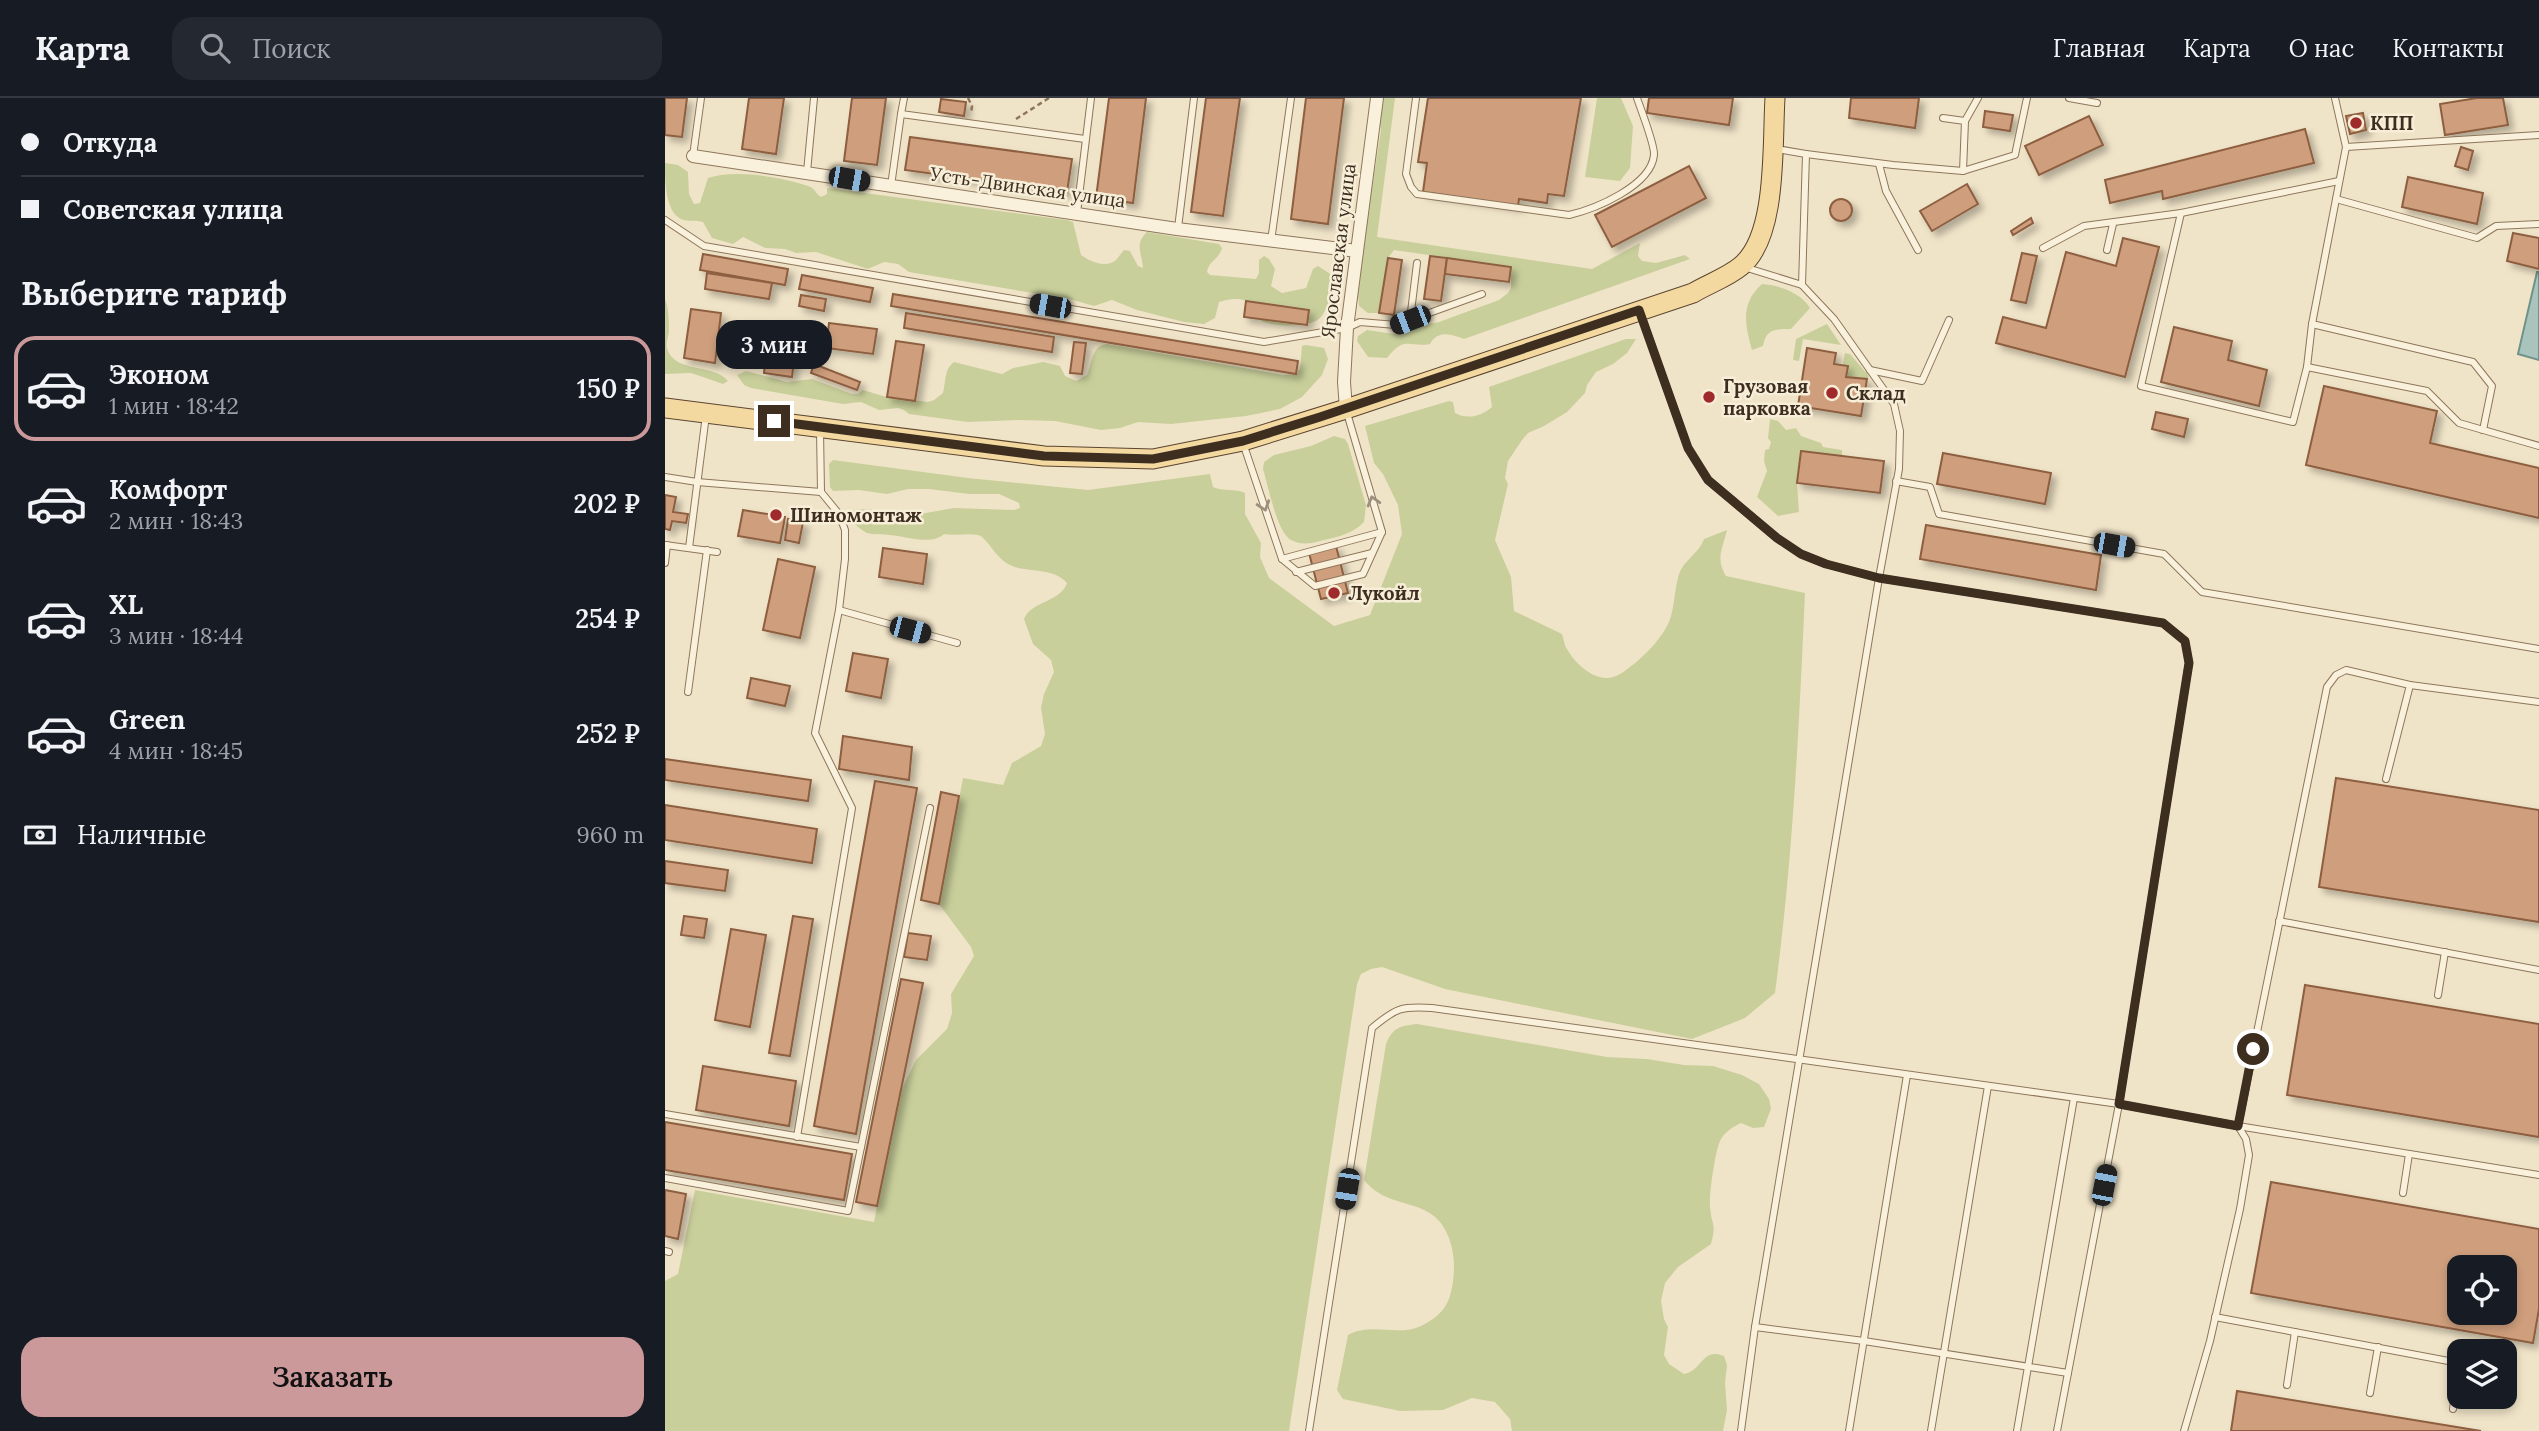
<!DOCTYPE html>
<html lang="ru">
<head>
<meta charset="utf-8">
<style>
	body { margin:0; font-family:Lora,serif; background:#242831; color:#f1f3f6; height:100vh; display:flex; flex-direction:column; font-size:26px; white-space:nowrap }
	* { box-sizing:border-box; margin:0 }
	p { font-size:23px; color:#9ea1a6 }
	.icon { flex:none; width:38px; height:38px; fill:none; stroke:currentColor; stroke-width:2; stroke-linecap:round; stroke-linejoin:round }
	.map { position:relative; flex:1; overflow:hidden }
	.details { display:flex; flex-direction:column; background:#171b24; width:665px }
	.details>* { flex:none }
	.hud { display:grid; align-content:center; height:154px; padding:0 21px; background:#171b24 }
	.buttons { position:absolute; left:1782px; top:1157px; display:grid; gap:14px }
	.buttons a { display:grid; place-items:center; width:70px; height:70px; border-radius:14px; background:#171b24; box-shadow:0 4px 10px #0003; font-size:35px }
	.end { position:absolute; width:32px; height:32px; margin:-16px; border:9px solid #3d2e20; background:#fff; box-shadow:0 0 0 4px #fff }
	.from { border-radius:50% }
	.bubble { position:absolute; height:49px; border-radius:21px; background:#171b24; box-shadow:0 4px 10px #0003; font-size:23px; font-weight:600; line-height:49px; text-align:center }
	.car { position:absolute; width:21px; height:42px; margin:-21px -10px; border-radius:9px; box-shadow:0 0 5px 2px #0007; background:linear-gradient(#222 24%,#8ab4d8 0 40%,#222 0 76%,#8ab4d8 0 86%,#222 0) }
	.hud b { display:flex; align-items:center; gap:24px; height:66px; font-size:26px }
	.hud b+b { border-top:2px solid #363941 }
	.hud i { width:18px; height:18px; background:#f1f3f6 }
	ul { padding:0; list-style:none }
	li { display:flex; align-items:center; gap:21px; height:105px; margin:0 14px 10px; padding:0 7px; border:4px solid transparent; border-radius:21px }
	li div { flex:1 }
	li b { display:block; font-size:26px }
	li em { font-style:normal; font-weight:600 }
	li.selected { border-color:#cc999b }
	li>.icon { width:63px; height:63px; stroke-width:1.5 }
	h2 { padding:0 21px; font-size:32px; line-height:84px }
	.pay { display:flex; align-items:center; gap:18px; height:77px; padding:0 21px; font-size:26px }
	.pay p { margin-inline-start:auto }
	.primary-button { display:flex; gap:14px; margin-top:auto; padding:14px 21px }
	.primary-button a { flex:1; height:80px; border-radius:21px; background:#cc999b; color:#111; font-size:28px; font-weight:600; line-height:80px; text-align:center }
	header { display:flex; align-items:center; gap:42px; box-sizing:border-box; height:98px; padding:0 35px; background:#171b24; border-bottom:2px solid #363941 }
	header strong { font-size:33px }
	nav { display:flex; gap:38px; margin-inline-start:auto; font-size:24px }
	.search { width:490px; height:63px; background:#242831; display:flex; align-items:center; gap:18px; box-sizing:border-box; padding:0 24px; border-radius:21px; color:#9ea1a6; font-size:26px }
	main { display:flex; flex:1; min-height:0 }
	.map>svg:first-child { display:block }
	.green { fill:#c9cf9b }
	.water { fill:#a9c4bc; stroke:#6f938a; stroke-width:2 }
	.building { fill:#cf9f7d; stroke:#8d5f41; stroke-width:2; fill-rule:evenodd; filter:url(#shadow) }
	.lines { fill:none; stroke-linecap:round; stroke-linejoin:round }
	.lane-casing { stroke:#8d765c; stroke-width:8 }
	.street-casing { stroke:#8d765c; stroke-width:14 }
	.primary-casing { stroke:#5b4430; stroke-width:21 }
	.path { stroke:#8d765c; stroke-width:2.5; stroke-dasharray:5 3.5; stroke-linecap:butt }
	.lane { stroke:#faf1dc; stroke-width:6 }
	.street { stroke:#faf1dc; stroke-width:12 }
	.primary { stroke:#f3d9a0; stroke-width:19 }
	.oneway { stroke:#9c907e }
	.route { stroke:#3d2e20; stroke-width:9 }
	.poi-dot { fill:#9e2a2b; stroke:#f7eed8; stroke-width:2.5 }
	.labels { text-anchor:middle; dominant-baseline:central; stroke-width:5; stroke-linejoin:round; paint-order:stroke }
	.poi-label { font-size:19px; font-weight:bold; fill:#3d2e20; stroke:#f7eed8; text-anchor:start }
	.street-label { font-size:19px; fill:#3d2e20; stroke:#f7eed8 }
</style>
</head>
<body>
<header>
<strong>Карта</strong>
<div class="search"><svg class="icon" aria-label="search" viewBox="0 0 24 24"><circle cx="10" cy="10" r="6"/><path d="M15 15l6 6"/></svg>Поиск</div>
<nav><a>Главная</a><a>Карта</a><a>О нас</a><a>Контакты</a></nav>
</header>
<main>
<section class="details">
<div class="hud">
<b><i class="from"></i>Откуда</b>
<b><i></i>Советская улица</b>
</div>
<h2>Выберите тариф</h2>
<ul>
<li class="selected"><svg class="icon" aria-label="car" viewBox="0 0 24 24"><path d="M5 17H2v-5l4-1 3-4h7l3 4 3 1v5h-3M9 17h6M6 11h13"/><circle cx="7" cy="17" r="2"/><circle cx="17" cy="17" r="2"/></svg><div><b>Эконом</b><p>1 мин · 18:42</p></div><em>150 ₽</em></li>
<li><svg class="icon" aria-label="car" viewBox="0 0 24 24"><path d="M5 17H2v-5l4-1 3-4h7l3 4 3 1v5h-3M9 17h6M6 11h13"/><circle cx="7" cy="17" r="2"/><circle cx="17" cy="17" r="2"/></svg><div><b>Комфорт</b><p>2 мин · 18:43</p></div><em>202 ₽</em></li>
<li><svg class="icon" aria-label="car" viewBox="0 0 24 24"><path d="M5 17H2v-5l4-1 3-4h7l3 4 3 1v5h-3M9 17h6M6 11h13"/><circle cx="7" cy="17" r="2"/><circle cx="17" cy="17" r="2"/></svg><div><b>XL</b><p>3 мин · 18:44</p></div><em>254 ₽</em></li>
<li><svg class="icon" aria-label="car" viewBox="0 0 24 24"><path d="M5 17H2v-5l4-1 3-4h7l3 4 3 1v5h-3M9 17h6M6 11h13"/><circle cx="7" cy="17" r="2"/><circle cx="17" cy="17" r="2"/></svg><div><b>Green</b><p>4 мин · 18:45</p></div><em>252 ₽</em></li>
</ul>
<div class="pay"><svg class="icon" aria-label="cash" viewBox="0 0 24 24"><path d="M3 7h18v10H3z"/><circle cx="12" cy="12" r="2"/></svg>Наличные<p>960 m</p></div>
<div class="primary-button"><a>Заказать</a></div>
</section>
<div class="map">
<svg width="1874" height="1333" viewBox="0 0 1874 1333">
	<defs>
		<filter id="shadow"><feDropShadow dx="5" dy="5" stdDeviation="3.5" flood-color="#0004"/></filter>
	</defs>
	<rect width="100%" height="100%" fill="#f0e4c8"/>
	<g class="green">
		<path d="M710,0H730L712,139L927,171L975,145L973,158L977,163L991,165L1020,157L1025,161L799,241C786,236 773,232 765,246C744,250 740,237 722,260L703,259L692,243L693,238L702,232L736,237L754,228L774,224L834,202L843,195L846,190V169L729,152L723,160L714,215H703L694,208L692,187L716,32Z"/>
		<path d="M932,0H956L968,28L965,70L955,83L920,79Z"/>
		<path d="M0,65L13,67L23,74L24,96L29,106L35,105L43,80C69,71 117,79 143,88C150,90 150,95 156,99L162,96V90L402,122L408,124L416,157C424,163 441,171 451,162C454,159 456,155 459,152L465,153L473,168L478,170C477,155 469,146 482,134L554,146L557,150C554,162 544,162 542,174L545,177L591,181L594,175V162L599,158L604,161L610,171L606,188L617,195L641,190L648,171L653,168L667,177C669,189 663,217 651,223C637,229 610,229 596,223C591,200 574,198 554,204L550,220L539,226L519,224L472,212L447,202L429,208L408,202L244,174L233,166L219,164L203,171L151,154L131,155L120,151L100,150L78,139L68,146L47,140L38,124C31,122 23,124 16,121C0,113 0,83 0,65Z"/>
		<path d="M1097,186C1114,187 1136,195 1145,210L1126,231C1110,231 1101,231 1098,248L1087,252C1080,226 1075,206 1097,186Z"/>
		<path d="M0,201C4,211 4,223 4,234C3,239 1,245 2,250C9,276 49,265 63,283L58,286L26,275L0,276Z"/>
		<path d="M1162,226L1176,247L1138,241L1134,263L1128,262L1131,241Z"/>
		<path d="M961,241H971L962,255L948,266L931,274L922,287L920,295L902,314L879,328L863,335L857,342L843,363L840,380L843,386L830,442L846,479L849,513L897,536C899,541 899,547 902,551C911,567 932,586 951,578C957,576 963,570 969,566C983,554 996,541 1004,524C1010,509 1009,492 1014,476C1019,462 1034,455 1039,441L1062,432C1058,450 1050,460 1061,478L1140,495C1134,630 1128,760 1110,895L1080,920L1027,941L780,891L717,869L706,871L696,876L692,886L624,1333H0V1183L13,1176L30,1092L209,1124L235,995L251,962L282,931L287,915L286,896L309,858L306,849L274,806L298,680L338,687L347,665L376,648L380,636L376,610L379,596L389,574L386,562L368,546L359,521C366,503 396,504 402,485C386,468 364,476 345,467C331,461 322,439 313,437C302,435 290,438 279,436C267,448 240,438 225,437C218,436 209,437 202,435C195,431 189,427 186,419L187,413L193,411L261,415L289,410L349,412L355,410L354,405L334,396H304L264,391H243L222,396L194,392L168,393L165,389L164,366L168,362L303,380L423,392L545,376L548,389C559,394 570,390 580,395V416L596,445L595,459L604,480L669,528L705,517L737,436L733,407L718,376L709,365L700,328L784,303L788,304L790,315C802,322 817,318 827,309L824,289Z"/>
		<path d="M442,246L618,277L631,276L635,271L637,248L641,247L659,250L663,261L657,277L637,299L615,311L581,318L506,326L473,324L455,330L436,332L390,323L356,322L303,324L244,316L239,312L233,310L214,312L196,304L178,306L86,290L79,287L72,277L81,273L122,284L147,281L187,296H193L198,292L218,298L263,304L269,302L278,295C281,284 279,271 289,264L337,276L348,270L378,264L395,268L400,278L411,283L422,277C427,265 427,247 442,246Z"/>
		<path d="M1180,255L1185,256L1204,278L1202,281L1181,279L1178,267Z"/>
		<path d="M1105,321L1113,323L1121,332L1131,330L1136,338L1156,345L1158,349L1177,352V358L1136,353L1132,385L1134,414L1113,418L1092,399L1102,373L1099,363L1100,352L1104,351L1106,344L1103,340Z"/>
		<path d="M669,338L680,341L683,346L701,407L699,424C689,435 673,439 659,442C648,445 637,448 626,442C612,435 603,387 598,371L599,364L609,357L646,348Z"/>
		<path d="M752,926L942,959L982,961L1019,967L1048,968L1077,977L1094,986L1104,1001L1106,1011L1099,1029L1088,1030L1076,1025C1068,1029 1059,1034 1055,1043C1050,1055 1044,1095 1045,1108C1046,1127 1052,1124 1046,1146L1013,1169L1000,1185L996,1203L999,1221L1003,1229L999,1257L1004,1266L1019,1276C1038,1272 1037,1249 1059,1258L1062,1267L1060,1285L1062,1312L1058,1333H847L845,1321L830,1304L807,1300L778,1312L735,1313L678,1301L672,1292L683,1237C708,1224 732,1239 756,1228C778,1217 785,1206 788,1183C790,1168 789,1154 784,1140C768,1096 725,1115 699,1082L721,946C728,929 735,928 752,926Z"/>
	</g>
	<path class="water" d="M1872,174H1874V262L1853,256Z"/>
	<g class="building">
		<path d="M0,0H22L17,39L0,37Z"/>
		<path d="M84,0H119L111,56L77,51Z"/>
		<path d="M187,0H221L212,67L179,63Z"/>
		<path d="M444,0H481L468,105L431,100Z"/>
		<path d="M541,0H575L558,118L526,114Z"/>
		<path d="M641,0H679L663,126L626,121Z"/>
		<path d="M763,0H916L899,98L883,96L882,105L854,101L853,108L758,94L762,65L753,64Z"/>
		<path d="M984,0H1068L1064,27L982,15Z"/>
		<path d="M1186,0H1254L1250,30L1184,20Z"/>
		<path d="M1812,0H1838L1843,27L1780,37L1775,6Z"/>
		<path d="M276,1L301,4L299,18L274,14Z"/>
		<path d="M1320,13L1348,17L1345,33L1318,29Z"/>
		<path d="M1698,15L1701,32L1685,36L1681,18Z"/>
		<path d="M1424,18L1438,47L1374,77L1360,48Z"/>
		<path d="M1640,31L1649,65L1498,101L1497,93L1445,105L1440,82Z"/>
		<path d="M245,39L407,61L402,94L240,72Z"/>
		<path d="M1796,49L1808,53L1803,72L1790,68Z"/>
		<path d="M1024,68L1041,100L947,149L930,117Z"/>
		<path d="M1743,79L1818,95L1812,126L1737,109Z"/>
		<path d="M1302,86L1313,106L1267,133L1255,113Z"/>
		<circle cx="1176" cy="112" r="11"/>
		<path d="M1366,120L1368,125L1348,137L1346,133Z"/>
		<path d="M1848,135L1874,140V171L1842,163Z"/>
		<path d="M1458,140L1494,149L1460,279L1331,245L1338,219L1381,230L1401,154L1451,168Z"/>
		<path d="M1357,155L1372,158L1361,205L1346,202Z"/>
		<path d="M38,156L123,171L120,187L35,172Z"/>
		<path d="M765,158L782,160L776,203L759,201Z"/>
		<path d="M723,160L737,162L729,217L714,215Z"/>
		<path d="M782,160L846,169L844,184L780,176Z"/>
		<path d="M42,175L107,185L104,201L40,191Z"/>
		<path d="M137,177L208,190L205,204L134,191Z"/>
		<path d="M228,196L633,263L631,276L226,208Z"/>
		<path d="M136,197L161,201L159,213L134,208Z"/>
		<path d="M581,203L644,212L642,227L579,219Z"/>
		<path d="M26,211L56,215L50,265L19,260Z"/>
		<path d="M241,215L389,239L387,254L239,230Z"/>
		<path d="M164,225L212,231L208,256L161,250Z"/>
		<path d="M1509,229L1567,243L1563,262L1602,272L1594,308L1496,284Z"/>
		<path d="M104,233L132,236L127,279L99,275Z"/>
		<path d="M231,243L259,247L250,303L222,299Z"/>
		<path d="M409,244L421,245L417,276L405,275Z"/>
		<path d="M1142,250L1171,255L1169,266L1183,268L1181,279L1202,281L1196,318L1133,308Z"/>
		<path d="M149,266L195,284L192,292L146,275Z"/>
		<path d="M1659,288L1772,313L1765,345L1874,370V420L1641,367Z"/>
		<path d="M1491,314L1523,321L1519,339L1487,331Z"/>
		<path d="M1136,353L1219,363L1215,395L1132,385Z"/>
		<path d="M1278,355L1386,375L1380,406L1272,386Z"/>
		<path d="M0,397L11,399L8,414L23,416L21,425L7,423L5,432L0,431Z"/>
		<path d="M78,412L120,419L115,445L73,438Z"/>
		<path d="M123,421L138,424L134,445L120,442Z"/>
		<path d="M1261,427L1436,457L1431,492L1255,461Z"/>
		<path d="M671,448L683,495L656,501L644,455Z"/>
		<path d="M218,450L262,456L258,486L214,479Z"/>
		<path d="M113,461L150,469L135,540L98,532Z"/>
		<path d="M188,555L223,561L216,600L181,593Z"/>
		<path d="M86,580L125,588L120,608L82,600Z"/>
		<path d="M178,638L247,649L244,682L174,671Z"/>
		<path d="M0,661L146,682L143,703L0,682Z"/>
		<path d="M1671,680L1874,712V824L1654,789Z"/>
		<path d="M210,683L252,690L191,1036L149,1028Z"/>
		<path d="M276,694L294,698L274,806L256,802Z"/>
		<path d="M0,707L152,731L147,765L0,742Z"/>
		<path d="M0,763L63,772L60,793L0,785Z"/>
		<path d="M19,818L42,821L39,840L16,837Z"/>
		<path d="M128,818L148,821L125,958L104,955Z"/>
		<path d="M66,831L101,837L85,929L50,922Z"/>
		<path d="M243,835L266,838L262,862L239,859Z"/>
		<path d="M236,881L258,885L212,1108L191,1104Z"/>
		<path d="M1640,887L1874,926V1039L1622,997Z"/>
		<path d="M38,968L131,983L124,1028L31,1012Z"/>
		<path d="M0,1024L187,1056L179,1102L0,1072Z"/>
		<path d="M1606,1084L1874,1131V1211L1868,1245L1586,1195ZM1794,1169H1839V1214H1794Z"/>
		<path d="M0,1092L21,1096L13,1141L0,1138Z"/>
		<path d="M1572,1293L1816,1333H1566Z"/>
	</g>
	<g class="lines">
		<g class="lane-casing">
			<g id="lane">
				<path d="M239,0L236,16L420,41"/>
				<path d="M751,0L741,76L746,89L752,96L904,117C930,111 986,88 989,57C990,47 976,12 972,0"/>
				<path d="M1404,0L1432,5"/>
				<path d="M1278,20L1300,23L1298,73L1350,57L1362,0"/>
				<path d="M1300,23L1313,0"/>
				<path d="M1681,49L1874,37"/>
				<path d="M1141,56L1228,67L1298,73"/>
				<path d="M28,58L36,0"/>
				<path d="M1214,66L1221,93L1253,152"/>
				<path d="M142,74L149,0"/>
				<path d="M226,88L236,16"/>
				<path d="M1671,101L1812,140L1831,128L1874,126"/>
				<path d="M412,115L426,0"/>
				<path d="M1516,115L1476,288L1628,324L1642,269L1647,226L1681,49L1670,0"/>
				<path d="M0,122L39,148L599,244L682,230L695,224L731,227L817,196"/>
				<path d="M513,130L529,0"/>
				<path d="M606,143L626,0"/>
				<path d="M1378,150L1419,128L1516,115L1674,83"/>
				<path d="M1442,152L1448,126"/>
				<path d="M1079,169L1137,187"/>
				<path d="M975,214L1023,350L1043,382L1112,440L1136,456L1161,466L1214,480L1498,525L1520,543L1524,565L1454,1006L1392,1333"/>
				<path d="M745,222L752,165"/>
				<path d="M1647,226L1808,264L1827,288L1818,332"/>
				<path d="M1642,269L1762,293L1794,325L1874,348"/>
				<path d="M1205,272L1257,283L1284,222"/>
				<path d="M578,345L617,461L650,488L698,476L717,434L682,315"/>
				<path d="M0,379L32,384L156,394L155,332"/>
				<path d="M1231,383L1265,389L1274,416L1499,456L1537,494L1874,551"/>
				<path d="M0,447L52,454"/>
				<path d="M24,450L41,317"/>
				<path d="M617,461L717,434"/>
				<path d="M0,465L2,447"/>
				<path d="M631,474L707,455"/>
				<path d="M174,512L292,545"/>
				<path d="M23,594L42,452"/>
				<path d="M1721,681L1745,587"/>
				<path d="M1614,823L1874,872"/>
				<path d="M1773,897L1780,854"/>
				<path d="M0,1016L196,1049"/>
				<path d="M132,1039L187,710L150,635L174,512L180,461V432L174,416L156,394"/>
				<path d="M0,1080L183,1113L265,710"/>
				<path d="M1738,1095L1744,1056"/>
				<path d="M0,1153L4,1154"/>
				<path d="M1550,1219L1794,1265"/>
				<path d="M1090,1229L1199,1243L1403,1275"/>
				<path d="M1622,1287L1630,1234"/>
				<path d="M1705,1295L1713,1249"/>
				<path d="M1788,1311L1794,1266"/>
				<path d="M644,1333L707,930C731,910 736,908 767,910L1454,1006L1573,1028L1874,1077"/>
				<path d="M1076,1333L1090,1229L1214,480L1234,371L1235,333L1229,306L1169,221L1137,187L1141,56L1112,51"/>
				<path d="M1184,1333L1242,977"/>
				<path d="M1266,1333L1323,988"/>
				<path d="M1352,1333L1409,1000"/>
				<path d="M1519,1333L1545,1243L1575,1111L1584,1057L1581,1041L1573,1028L1662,589L1671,577L1681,572L1745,587L1874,604"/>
			</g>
		</g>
		<g class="street-casing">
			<g id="street">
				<path d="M28,58L512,131L692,153"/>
				<path d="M681,311L679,284L682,230L712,0"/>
			</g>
		</g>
		<g class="primary-casing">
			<path id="primary" d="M0,310L379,358L488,361L578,343L681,311L1028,195C1043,186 1063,179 1076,168C1113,138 1107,45 1110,0"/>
		</g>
		<g class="path">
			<path d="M303,0L307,8L306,16"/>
			<path d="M351,21L384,0"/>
		</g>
		<use href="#lane" class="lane"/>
		<use href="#street" class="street"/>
		<use href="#primary" class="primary"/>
	</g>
	<defs><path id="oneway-chevron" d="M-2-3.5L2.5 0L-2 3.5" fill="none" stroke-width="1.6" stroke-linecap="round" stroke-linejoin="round" transform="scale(1.75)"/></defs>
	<g class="oneway">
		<use href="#oneway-chevron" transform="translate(708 403) rotate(-106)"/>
		<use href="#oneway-chevron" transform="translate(599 408) rotate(72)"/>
	</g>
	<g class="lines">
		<path class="route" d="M109,323L379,358L488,361L578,343L655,319L974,212L1023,350L1043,382L1112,440L1136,456L1161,466L1214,480L1498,525L1520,543L1524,565L1454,1006L1573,1028L1588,951"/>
	</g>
	<g class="poi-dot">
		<circle cx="1691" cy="25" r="7"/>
		<circle cx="1167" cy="295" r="7"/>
		<circle cx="1044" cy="299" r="7"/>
		<circle cx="111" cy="417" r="7"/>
		<circle cx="669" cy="495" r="7"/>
	</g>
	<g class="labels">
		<g class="poi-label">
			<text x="1705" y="25">КПП</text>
			<text x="1058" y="288">Грузовая<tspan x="1058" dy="22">парковка</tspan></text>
			<text x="1181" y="295">Склад</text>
			<text x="125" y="417">Шиномонтаж</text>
			<text x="683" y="495">Лукойл</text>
		</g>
		<g class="street-label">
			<text transform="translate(363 89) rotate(8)">Усть-Двинская улица</text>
			<text transform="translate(673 153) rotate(-83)">Ярославская улица</text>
		</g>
	</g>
</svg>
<div class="buttons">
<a><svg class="icon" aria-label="locate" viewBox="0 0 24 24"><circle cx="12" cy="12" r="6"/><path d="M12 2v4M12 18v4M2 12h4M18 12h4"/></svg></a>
<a><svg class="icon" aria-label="layers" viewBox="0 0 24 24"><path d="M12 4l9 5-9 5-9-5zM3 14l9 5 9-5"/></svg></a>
</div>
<i class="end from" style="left:1588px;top:951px"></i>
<i class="end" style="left:109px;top:323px"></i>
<div class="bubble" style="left:51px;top:222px;width:116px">3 мин</div>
<i class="car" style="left:184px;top:81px;rotate:100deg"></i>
<i class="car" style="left:385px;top:208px;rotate:280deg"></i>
<i class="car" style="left:745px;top:222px;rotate:249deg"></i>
<i class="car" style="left:1449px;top:447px;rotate:100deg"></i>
<i class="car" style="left:245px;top:532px;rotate:105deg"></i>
<i class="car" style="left:1439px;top:1087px;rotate:11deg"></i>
<i class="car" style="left:682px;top:1091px;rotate:189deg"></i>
</div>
</main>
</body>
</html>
